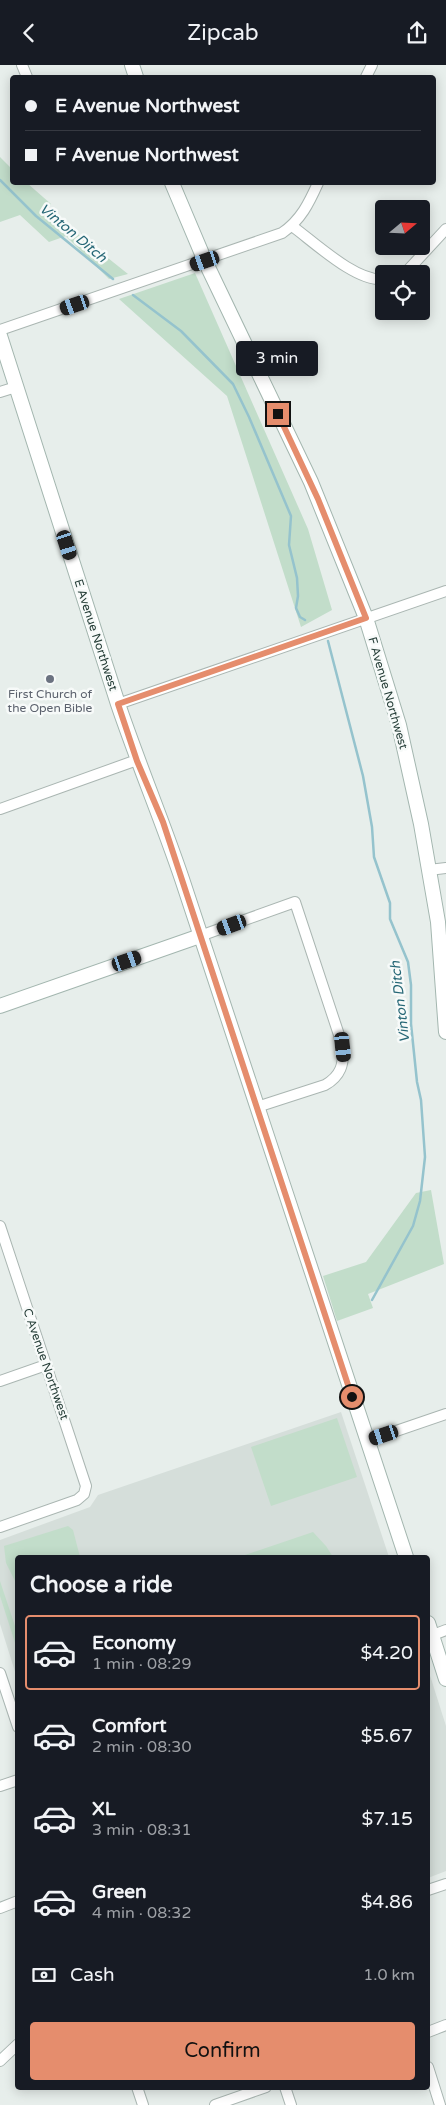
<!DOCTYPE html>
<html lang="en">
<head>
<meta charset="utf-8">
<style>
	body { margin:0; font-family:"Varela Round",sans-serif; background:#242831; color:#f1f3f6; height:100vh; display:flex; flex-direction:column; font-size:19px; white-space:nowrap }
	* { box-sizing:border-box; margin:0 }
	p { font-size:16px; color:#9ea1a6 }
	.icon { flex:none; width:28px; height:28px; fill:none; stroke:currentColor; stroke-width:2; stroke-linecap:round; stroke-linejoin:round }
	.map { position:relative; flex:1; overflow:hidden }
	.side { position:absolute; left:15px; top:1490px; width:415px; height:535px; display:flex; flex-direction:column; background:#171b24; border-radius:5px; box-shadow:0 2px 12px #0003 }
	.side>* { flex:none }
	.banner { position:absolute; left:10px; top:10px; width:426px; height:110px; border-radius:5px; box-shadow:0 2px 12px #0003; display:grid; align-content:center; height:110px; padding:0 15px; background:#171b24 }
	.needle { width:32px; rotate:71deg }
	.controls { position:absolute; left:375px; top:135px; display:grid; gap:10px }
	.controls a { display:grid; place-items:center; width:55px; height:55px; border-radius:5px; background:#171b24; box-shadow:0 2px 12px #0003; font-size:25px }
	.end { position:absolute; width:22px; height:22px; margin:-11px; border:6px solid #e58d6d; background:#111; box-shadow:0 0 0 2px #111 }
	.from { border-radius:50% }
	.bubble { position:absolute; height:35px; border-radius:5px; background:#171b24; box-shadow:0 2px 12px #0003; font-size:16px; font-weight:600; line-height:35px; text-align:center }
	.car { position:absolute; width:15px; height:30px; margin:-15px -8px; border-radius:6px; box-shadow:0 0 4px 1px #0007; background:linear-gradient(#222 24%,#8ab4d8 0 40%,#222 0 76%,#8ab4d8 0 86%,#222 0) }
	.banner b { display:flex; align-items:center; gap:18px; height:48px; font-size:19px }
	.banner b+b { border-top:1px solid #363941 }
	.banner i { width:12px; height:12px; background:#f1f3f6 }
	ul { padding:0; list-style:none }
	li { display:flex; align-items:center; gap:15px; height:75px; margin:0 10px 8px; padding:0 5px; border:2px solid transparent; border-radius:5px }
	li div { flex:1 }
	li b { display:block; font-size:19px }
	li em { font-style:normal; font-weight:600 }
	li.selected { border-color:#e58d6d }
	li>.icon { width:45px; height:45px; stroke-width:1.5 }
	h2 { padding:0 15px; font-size:22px; line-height:60px }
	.pay { display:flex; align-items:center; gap:12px; height:55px; padding:0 15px; font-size:19px }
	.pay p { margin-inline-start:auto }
	.cta { display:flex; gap:10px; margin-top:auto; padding:10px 15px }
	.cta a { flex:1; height:58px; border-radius:5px; background:#e58d6d; color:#111; font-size:20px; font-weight:600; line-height:58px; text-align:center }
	header { display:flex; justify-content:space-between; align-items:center; height:65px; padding:0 15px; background:#171b24; font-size:22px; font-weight:600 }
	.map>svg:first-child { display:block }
	.built { fill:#d5deda }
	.green { fill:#c2ddca }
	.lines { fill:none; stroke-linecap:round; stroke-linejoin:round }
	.stream { stroke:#95c3cd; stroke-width:2.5 }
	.street-casing { stroke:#aab6b2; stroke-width:12 }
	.secondary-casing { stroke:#a3b6af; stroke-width:16 }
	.street { stroke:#fff; stroke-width:10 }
	.secondary { stroke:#fff; stroke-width:14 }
	.route { stroke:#e58d6d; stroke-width:6 }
	.worship-dot { fill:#6b7280; stroke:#f7faf9; stroke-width:2 }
	.labels { text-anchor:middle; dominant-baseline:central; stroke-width:5; stroke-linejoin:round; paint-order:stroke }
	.street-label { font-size:12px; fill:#273f39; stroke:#f7faf9 }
	.worship-label { font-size:12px; fill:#5b616d; stroke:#f7faf9 }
	.water-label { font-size:14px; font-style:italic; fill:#266776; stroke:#f7faf9 }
</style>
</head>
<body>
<header><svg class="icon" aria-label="back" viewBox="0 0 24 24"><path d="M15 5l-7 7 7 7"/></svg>Zipcab<svg class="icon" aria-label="share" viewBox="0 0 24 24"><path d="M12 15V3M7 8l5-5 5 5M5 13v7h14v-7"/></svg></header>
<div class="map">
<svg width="446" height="2040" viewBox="0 0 446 2040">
	<rect width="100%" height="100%" fill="#e7eeeb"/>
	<g class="built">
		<path d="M341,1347L389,1492H18L17,1613L0,1559V1475L90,1442L98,1430Z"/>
		<path d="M428,1604L446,1661V1806L428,1813Z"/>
	</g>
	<g class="green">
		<path d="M0,92L12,104V118H27L51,139L44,142L128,209L109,214L66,171L49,177L20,150L0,157Z"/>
		<path d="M195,208L308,464L332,545L301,562L227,331L119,234Z"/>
		<path d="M431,1125L444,1199L368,1229L373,1243L337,1256L323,1211L366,1197L416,1128Z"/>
		<path d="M337,1353L357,1412L271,1441L251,1382Z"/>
		<path d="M68,1461L73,1465L80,1492H18L17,1520L6,1498L4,1481Z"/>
		<path d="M313,1467L326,1481L333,1492H239Z"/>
		<path d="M0,1516L17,1567V1584L0,1531Z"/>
	</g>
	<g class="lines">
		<g class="stream">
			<path d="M0,115L36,151L113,214"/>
			<path d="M133,230L181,266L233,319L249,352L291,451L289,480L297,513L298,531L296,543L300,552L305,555"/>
			<path d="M328,576L363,711L372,762L374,792L390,838V854L408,897L411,920V959L417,1017L421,1035L425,1092L420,1136L413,1161L372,1235"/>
		</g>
		<g class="street-casing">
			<g id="street">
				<path d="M22,0L27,12"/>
				<path d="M366,12L372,0"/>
				<path d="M292,161C314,177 357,218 384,214"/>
				<path d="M402,209L408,205L446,164"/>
				<path d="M0,265L282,168C301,155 309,138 318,118"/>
				<path d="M0,327L16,322"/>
				<path d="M118,639L446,526"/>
				<path d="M0,744L137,695"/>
				<path d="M429,805L446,803"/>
				<path d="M200,871L295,837L343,982C344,999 341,1011 325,1020L257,1042"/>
				<path d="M0,1161L86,1421L84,1429L77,1435L0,1462"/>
				<path d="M0,1316L46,1300"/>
				<path d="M367,1376L446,1349"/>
				<path d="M428,1572L446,1565"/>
				<path d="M0,1608L18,1662"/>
				<path d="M0,1721L18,1715"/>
				<path d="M428,1825L446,1819"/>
				<path d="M0,1843L18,1836"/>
				<path d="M428,1967L446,1960"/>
				<path d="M0,1996L18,1979"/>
				<path d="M428,2002L440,2040"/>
				<path d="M137,2022L143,2040"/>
				<path d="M285,2022L291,2040"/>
				<path d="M215,2040L266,2022"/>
			</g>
		</g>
		<g class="secondary-casing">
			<g id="secondary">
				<path d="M132,0L136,12"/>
				<path d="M172,118L205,196L311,417L366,553L399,660L421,759L438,857L446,967"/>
				<path d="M0,271L118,639C138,698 162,755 182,814L406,1492"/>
				<path d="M0,941L200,871"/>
				<path d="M428,1558L446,1614"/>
			</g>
		</g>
		<use href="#street" class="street"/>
		<use href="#secondary" class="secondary"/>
	</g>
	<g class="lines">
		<path class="route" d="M278,349L318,434L366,553L118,639L137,696L163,757L352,1332"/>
	</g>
	<circle class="worship-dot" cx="50" cy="614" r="5"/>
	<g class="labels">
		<g class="street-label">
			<text transform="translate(96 570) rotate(72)">E Avenue Northwest</text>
			<text transform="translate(388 628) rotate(74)">F Avenue Northwest</text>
			<text transform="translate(46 1299) rotate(71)">C Avenue Northwest</text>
		</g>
		<g class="worship-label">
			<text x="50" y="629">First Church of<tspan x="50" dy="14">the Open Bible</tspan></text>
		</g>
		<g class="water-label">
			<text transform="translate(73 168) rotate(40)">Vinton Ditch</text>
			<text transform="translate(400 937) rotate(-97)">Vinton Ditch</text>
		</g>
	</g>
</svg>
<div class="controls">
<a><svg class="needle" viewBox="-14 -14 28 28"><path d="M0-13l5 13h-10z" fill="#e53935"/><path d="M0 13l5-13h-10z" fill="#9ea1a6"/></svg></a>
<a><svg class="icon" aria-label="locate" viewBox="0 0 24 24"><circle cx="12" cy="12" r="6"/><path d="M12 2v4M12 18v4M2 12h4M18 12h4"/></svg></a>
</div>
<i class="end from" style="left:352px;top:1332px"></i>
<i class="end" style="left:278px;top:349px"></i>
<div class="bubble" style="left:236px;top:276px;width:82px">3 min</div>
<i class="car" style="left:205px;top:196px;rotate:251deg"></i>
<i class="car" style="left:75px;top:240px;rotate:251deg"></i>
<i class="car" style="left:67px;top:480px;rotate:162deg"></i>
<i class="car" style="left:232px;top:860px;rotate:250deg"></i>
<i class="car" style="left:127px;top:896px;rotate:71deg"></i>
<i class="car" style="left:343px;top:982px;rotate:174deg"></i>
<i class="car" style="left:384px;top:1370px;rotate:252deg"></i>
<div class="banner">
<b><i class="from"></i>E Avenue Northwest</b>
<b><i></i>F Avenue Northwest</b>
</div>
<section class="side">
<h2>Choose a ride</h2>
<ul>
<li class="selected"><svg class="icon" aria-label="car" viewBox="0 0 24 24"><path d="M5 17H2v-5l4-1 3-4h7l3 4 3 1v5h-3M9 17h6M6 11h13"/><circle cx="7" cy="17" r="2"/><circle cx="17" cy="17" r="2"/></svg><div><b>Economy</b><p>1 min · 08:29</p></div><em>$4.20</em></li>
<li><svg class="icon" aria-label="car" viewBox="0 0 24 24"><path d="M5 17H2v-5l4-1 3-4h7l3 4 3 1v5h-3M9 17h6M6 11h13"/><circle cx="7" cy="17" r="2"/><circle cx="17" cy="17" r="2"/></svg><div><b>Comfort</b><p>2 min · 08:30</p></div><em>$5.67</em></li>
<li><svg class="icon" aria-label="car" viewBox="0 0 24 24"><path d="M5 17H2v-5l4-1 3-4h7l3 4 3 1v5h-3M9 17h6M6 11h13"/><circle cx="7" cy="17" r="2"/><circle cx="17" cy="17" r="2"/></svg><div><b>XL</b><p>3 min · 08:31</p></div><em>$7.15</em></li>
<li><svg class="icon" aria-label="car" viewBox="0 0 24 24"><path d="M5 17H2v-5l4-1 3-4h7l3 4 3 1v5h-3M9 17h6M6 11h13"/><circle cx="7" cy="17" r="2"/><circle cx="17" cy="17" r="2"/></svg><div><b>Green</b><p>4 min · 08:32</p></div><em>$4.86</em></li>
</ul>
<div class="pay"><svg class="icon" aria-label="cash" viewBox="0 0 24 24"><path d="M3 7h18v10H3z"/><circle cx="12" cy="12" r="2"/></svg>Cash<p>1.0 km</p></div>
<div class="cta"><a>Confirm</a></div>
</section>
</div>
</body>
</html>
